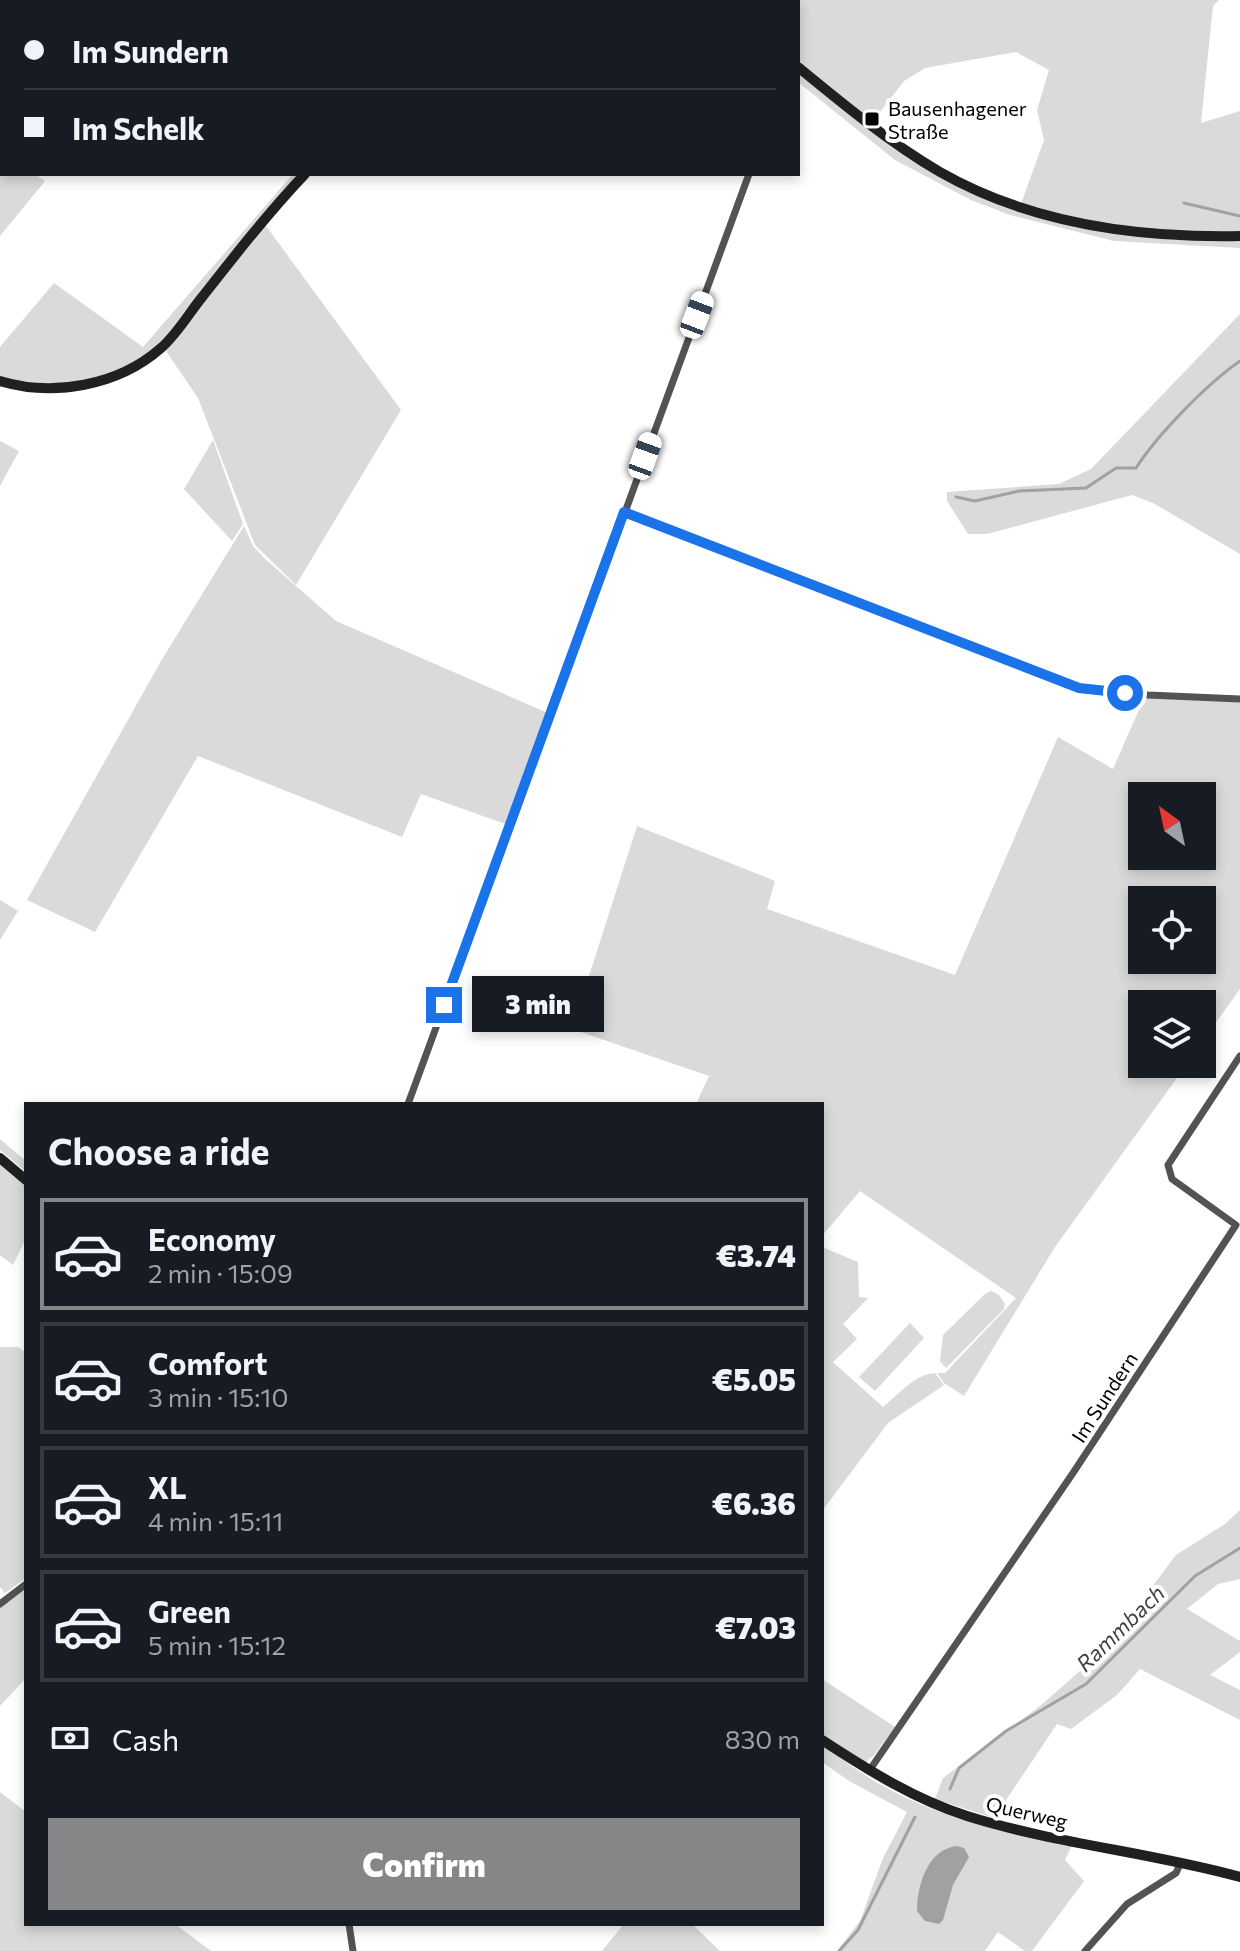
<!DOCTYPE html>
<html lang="en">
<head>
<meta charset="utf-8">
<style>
	body { margin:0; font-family:Commissioner,sans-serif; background:#242831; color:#f1f3f6; height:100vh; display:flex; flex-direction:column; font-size:30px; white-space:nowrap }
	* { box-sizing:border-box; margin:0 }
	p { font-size:26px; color:#9ea1a6 }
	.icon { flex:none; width:44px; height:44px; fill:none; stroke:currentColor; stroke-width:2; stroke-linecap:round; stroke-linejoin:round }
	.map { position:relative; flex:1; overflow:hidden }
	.drawer { position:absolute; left:24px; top:1102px; width:800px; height:824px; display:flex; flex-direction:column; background:#171b24; border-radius:0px; box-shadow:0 4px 12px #0003 }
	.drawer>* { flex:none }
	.top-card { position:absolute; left:0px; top:0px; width:800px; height:176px; box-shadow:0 4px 12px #0003; display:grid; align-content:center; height:176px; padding:0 24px; background:#171b24 }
	.needle { width:52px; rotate:327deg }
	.tools { position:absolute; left:1128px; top:782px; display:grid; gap:16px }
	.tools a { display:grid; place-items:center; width:88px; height:88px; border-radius:0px; background:#171b24; box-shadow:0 4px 12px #0003; font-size:40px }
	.end { position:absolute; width:36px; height:36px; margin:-18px; border:10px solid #1a73e8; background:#fff; box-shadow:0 0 0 4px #fff }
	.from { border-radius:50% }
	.bubble { position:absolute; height:56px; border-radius:0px; background:#171b24; box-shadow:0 4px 12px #0003; font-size:26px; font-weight:800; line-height:56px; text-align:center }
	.car { position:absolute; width:24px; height:48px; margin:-24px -12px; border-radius:10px; box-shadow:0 0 6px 2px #0007; background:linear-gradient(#fff 24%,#345 0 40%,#fff 0 76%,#345 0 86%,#fff 0) }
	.top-card b { display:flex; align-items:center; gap:28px; height:76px; font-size:30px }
	.top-card b+b { border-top:2px solid #363941 }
	.top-card i { width:20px; height:20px; background:#f1f3f6 }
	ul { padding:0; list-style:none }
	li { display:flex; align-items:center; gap:24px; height:112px; margin:0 16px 12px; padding:0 8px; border:4px solid #363941; border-radius:0px }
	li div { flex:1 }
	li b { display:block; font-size:30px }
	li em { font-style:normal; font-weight:800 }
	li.selected { border-color:#858687 }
	li>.icon { width:72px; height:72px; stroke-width:1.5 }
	h2 { padding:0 24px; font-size:36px; line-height:96px }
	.pay { display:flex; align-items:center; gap:20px; height:88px; padding:0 24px; font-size:30px }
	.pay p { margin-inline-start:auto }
	.action { display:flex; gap:16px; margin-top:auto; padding:16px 24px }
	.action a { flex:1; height:92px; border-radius:0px; background:#858687; color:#fff; font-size:32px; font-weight:800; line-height:92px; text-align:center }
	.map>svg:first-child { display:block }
	.green { fill:#dadada; fill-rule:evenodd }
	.water { fill:#a1a1a1 }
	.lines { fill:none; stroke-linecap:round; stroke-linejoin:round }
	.stream { stroke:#a1a1a1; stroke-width:3 }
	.street { stroke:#535353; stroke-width:7 }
	.secondary { stroke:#202020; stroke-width:10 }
	.route { stroke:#1a73e8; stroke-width:10 }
	.poi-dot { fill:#000; stroke:#fff; stroke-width:3 }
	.labels { text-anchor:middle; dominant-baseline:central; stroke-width:8; stroke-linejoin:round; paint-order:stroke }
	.poi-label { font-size:20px; fill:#000; stroke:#fff; text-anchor:start }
	.street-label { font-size:20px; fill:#000; stroke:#fff }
	.water-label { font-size:22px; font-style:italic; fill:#424242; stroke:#fff }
</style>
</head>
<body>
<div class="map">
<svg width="1240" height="1951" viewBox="0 0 1240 1951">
	<rect width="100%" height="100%" fill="#fff"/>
	<g class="green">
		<path d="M761,0H1219L1213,6L1201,123L1240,111V233L1175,234L1056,214L1021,204L1044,140L1037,110L1049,70L1016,52L925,68L904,81L873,121L798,63V2H755Z"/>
		<path d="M798,73L937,175L1054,222L1173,240H1240V248L1114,241L1010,215L971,200L895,160L798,82Z"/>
		<path d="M0,148L2,174H35L45,181L0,236Z"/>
		<path d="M293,174H299C271,207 242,240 215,273C196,297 179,324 157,345C119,383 49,391 0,376V347L54,283L143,347Z"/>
		<path d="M266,226L401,410L296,585L255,545L198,398L166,351L203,300Z"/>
		<path d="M1240,314V554L1153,503L1132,495L987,534H968L947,501V492L1059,484L1091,469Z"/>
		<path d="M213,440L243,524L232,541L184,489Z"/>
		<path d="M0,441L19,451L0,486Z"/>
		<path d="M244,526L253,546L264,558L336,621L550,714L508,825L421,794L402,837L198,756L95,932L27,900L161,661Z"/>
		<path d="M1145,696L1240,700V989L1202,1042V1004H1142V1064H1187L1055,1247L964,1396L944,1383L937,1373H945L1016,1298L860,1191L822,1236V1104H696L709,1076L572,1029L637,826L775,881L767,909L955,975L1058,737L1113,769ZM1142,796H1202V856H1142ZM1142,900H1202V960H1142Z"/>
		<path d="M0,900L18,911L0,940Z"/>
		<path d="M0,1139L26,1161V1172L0,1150Z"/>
		<path d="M0,1163L26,1186V1238L13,1265L0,1255Z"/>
		<path d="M822,1247L858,1262L859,1297L868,1298L843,1324L857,1339L833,1362L883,1407C898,1395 915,1374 935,1373L944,1385L888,1423L822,1511Z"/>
		<path d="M991,1291L999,1295L1005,1304L1004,1309L946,1368L940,1361L943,1335L985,1294Z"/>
		<path d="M910,1323L924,1338L875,1391L859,1377Z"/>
		<path d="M0,1347H18L26,1353V1578L5,1593L0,1587Z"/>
		<path d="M1240,1510V1579L1218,1584L1187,1609L1240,1641V1652L1210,1675L1240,1690V1720L1140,1669L1117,1695L1071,1729L1057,1724L994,1818L935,1799L943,1778L1040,1706L1105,1649L1176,1555L1225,1524Z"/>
		<path d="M26,1586V1678L0,1706V1606Z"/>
		<path d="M822,1679L895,1727L874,1755L865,1763L822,1734Z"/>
		<path d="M822,1744C837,1755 852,1767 868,1777C929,1816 1001,1831 1072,1845L1065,1860L1084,1881L1032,1951H1025L998,1932L985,1951H837L860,1921L883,1858L907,1812L849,1781L822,1762Z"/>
		<path d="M0,1792L26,1812V1924H175L211,1951H0Z"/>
		<path d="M624,1924H692L720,1951H602Z"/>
	</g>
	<path class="water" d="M957,1846L964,1848L969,1857L953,1885L943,1920L939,1924L925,1921L917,1911C917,1887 927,1849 957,1846Z"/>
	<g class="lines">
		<g class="stream">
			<path d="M1184,203L1240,216"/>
			<path d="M956,497L975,501L1019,491L1086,488L1116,468H1136C1158,434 1207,384 1240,361"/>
			<path d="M950,1789L959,1768L1006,1731L1086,1684L1195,1576L1240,1548"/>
			<path d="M839,1951L858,1930L915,1817"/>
		</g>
		<g class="street">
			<path d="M746,2L751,0"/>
			<path d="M624,512L1079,688L1148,695L1240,699"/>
			<path d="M408,1104L749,174"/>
			<path d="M0,1604L26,1584"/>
			<path d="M869,1771L1073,1473L1236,1225L1172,1179L1168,1165L1240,1056"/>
			<path d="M349,1924L353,1951"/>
			<path d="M1085,1951L1127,1904L1176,1873L1181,1862"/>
		</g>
		<g class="secondary">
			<path d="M798,67C843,104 889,142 940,172C1031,224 1137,238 1240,236"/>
			<path d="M0,381C53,397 118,386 161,348C178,333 189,313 203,296C236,254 269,212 305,174"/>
			<path d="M0,1158L26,1180"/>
			<path d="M822,1740C868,1770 914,1799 967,1816C1056,1844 1150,1852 1240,1877"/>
		</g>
	</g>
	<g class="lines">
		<path class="route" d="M444,1005L624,512L1079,688L1125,693"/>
	</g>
	<rect class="poi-dot" x="864" y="111" width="16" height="16" rx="4"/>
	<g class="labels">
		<g class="poi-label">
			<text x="888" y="108">Bausenhagener<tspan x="888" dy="23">Straße</tspan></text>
		</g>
		<g class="street-label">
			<text transform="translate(1104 1397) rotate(-57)">Im Sundern</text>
			<text transform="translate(1027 1812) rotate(13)">Querweg</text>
		</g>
		<g class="water-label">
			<text transform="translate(1120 1628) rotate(-44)">Rammbach</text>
		</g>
	</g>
</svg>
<div class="tools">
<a><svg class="needle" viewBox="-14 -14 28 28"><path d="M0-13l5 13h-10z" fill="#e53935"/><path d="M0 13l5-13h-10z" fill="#9ea1a6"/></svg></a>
<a><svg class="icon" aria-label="locate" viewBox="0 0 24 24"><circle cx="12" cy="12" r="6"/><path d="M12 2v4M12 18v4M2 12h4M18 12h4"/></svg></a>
<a><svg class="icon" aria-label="layers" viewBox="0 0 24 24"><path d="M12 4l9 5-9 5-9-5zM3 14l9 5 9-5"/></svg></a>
</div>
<i class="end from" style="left:1125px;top:693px"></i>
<i class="end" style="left:444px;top:1005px"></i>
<div class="bubble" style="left:472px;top:976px;width:132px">3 min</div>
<i class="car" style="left:697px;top:315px;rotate:21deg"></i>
<i class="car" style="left:645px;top:456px;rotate:20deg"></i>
<div class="top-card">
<b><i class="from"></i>Im Sundern</b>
<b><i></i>Im Schelk</b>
</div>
<section class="drawer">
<h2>Choose a ride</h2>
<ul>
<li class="selected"><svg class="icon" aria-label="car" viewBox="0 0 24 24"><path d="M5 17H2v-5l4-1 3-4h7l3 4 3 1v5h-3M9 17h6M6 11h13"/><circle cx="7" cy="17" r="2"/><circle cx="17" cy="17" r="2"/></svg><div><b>Economy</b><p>2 min · 15:09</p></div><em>€3.74</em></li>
<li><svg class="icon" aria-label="car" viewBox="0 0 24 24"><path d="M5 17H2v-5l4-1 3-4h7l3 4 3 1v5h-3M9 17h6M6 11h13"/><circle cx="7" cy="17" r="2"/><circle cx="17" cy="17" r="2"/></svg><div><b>Comfort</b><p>3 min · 15:10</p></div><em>€5.05</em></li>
<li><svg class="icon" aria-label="car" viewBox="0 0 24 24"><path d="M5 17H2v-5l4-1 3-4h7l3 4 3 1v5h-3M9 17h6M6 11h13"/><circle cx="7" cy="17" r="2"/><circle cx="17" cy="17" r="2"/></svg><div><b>XL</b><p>4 min · 15:11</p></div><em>€6.36</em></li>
<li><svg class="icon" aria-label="car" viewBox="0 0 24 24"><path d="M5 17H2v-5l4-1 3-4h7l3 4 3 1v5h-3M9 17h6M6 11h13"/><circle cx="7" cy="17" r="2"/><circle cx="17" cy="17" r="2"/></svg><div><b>Green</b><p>5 min · 15:12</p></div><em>€7.03</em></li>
</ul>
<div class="pay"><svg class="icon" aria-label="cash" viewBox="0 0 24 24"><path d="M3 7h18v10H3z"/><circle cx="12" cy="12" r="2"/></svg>Cash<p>830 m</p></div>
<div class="action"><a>Confirm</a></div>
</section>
</div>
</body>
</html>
